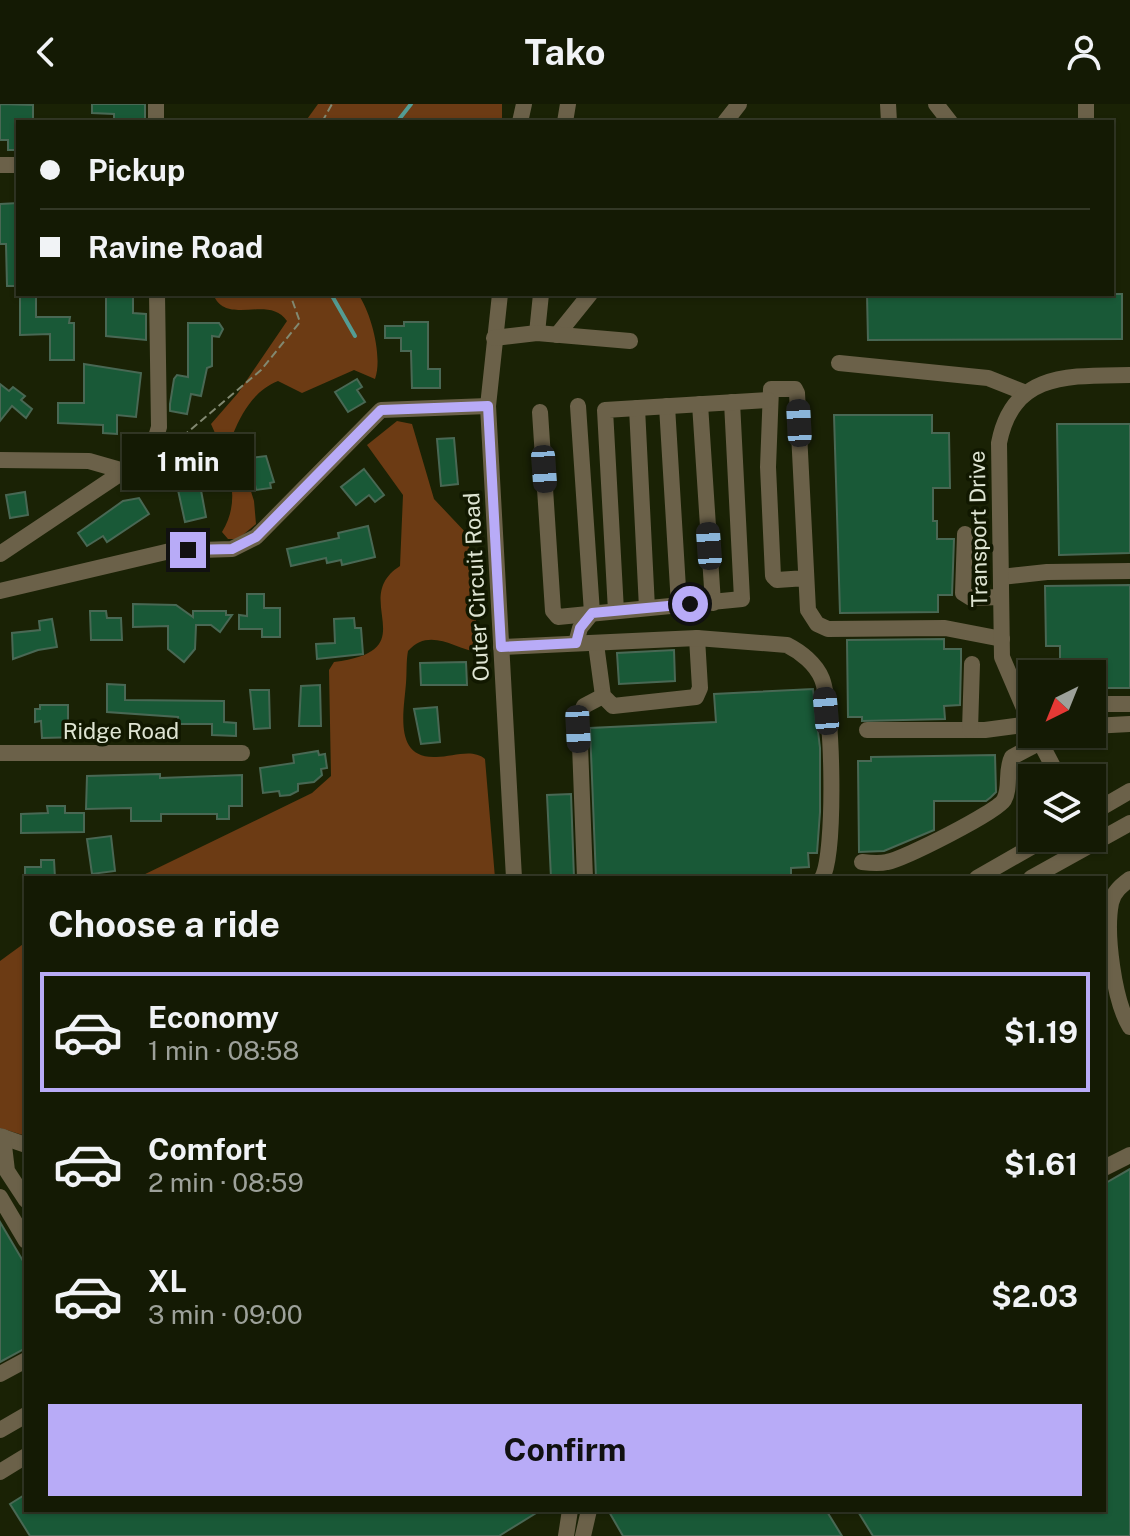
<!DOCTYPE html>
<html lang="en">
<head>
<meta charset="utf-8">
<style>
	body { margin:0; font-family:"Public Sans",sans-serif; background:#1d230e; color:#f1f3f6; height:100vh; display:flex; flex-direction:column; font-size:30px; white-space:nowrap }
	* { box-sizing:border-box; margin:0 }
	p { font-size:26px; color:#9da19a }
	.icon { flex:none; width:44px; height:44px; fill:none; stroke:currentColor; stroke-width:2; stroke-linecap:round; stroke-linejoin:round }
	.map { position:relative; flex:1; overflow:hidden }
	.sheet { position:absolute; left:24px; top:772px; width:1082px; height:636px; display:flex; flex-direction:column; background:#141a04; border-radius:0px; box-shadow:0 2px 6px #0004,0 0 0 2px #333826 }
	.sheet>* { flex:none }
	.hud { position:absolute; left:16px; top:16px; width:1098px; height:176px; border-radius:0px; box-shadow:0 2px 6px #0004,0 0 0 2px #333826; display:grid; align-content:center; height:176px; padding:0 24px; background:#141a04 }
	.needle { width:52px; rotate:223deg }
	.fabs { position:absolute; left:1018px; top:556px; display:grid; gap:16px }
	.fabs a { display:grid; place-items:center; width:88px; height:88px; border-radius:0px; background:#141a04; box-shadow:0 2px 6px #0004,0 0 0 2px #333826; font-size:40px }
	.end { position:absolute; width:36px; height:36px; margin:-18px; border:10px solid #b8abf7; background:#111; box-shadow:0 0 0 4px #111 }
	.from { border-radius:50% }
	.bubble { position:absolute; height:56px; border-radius:0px; background:#141a04; box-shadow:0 2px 6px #0004,0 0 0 2px #333826; font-size:26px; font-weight:700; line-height:56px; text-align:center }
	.car { position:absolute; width:24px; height:48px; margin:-24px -12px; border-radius:10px; box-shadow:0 0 6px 2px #0007; background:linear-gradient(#222 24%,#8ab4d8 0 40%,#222 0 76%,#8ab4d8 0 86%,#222 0) }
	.hud b { display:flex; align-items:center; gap:28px; height:76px; font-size:30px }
	.hud b+b { border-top:2px solid #333826 }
	.hud i { width:20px; height:20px; background:#f1f3f6 }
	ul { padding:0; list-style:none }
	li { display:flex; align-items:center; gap:24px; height:120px; margin:0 16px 12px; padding:0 8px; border:4px solid transparent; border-radius:0px }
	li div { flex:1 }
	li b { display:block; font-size:30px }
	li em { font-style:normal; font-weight:700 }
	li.active { border-color:#b8abf7 }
	li>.icon { width:72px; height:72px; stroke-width:1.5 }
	h2 { padding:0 24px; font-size:36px; line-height:96px }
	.action { display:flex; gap:16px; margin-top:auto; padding:16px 24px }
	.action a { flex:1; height:92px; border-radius:0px; background:#b8abf7; color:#111; font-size:32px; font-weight:700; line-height:92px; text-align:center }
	header { display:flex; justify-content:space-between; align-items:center; height:104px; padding:0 24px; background:#141a04; font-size:36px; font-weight:700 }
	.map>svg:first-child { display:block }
	.forest { fill:#6c3b14 }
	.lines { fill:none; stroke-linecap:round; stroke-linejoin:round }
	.stream { stroke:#549c93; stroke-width:4 }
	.building { fill:#195937; stroke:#496854; stroke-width:2 }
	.path { stroke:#828971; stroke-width:2; stroke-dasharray:8 4; stroke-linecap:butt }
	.minor { stroke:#6b6149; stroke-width:16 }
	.route { stroke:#b8abf7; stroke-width:10 }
	.labels { text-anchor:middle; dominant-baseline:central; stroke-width:7; stroke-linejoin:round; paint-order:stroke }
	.street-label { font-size:22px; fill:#dee4d2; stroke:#111800 }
</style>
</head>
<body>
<header><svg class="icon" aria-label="back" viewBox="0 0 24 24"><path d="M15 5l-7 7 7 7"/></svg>Tako<svg class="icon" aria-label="person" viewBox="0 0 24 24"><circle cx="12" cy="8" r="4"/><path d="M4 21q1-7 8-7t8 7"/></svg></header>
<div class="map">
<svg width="1130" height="1432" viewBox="0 0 1130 1432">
	<rect width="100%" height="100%" fill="#1a2205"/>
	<g class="forest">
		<path d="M318,0H502V18H305Z"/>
		<path d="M213,190H358C371,208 383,253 375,275L354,266L302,289L278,277C255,286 242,308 233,330L254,397L256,420L238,435H228L222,428C244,393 226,354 211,320L238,289L287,217C269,190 226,223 213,190Z"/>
		<path d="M397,317L412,320L434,395L468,431L479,549C454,544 429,523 408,547C406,558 407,568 406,579C404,607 393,655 436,653C453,653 472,644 485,655L495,774H137L312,689L331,672L329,566L334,558C428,547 348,495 400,462L403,391L367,341Z"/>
		<path d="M26,838V1032L0,1024V857Z"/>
	</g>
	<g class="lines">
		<g class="stream">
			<path d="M397,18L411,0"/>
			<path d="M331,190L355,232"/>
		</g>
	</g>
	<g class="building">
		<path d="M0,0L33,1V18H18V46H8V36H0Z"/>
		<path d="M92,0H145V18H114V10L92,9Z"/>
		<path d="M18,99V182H7L6,140H0V100Z"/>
		<path d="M20,190H36V213H70L69,219H74V256H50V230L20,231Z"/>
		<path d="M106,190H133V209L146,210V236L106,232Z"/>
		<path d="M867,190H1122V235L868,236Z"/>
		<path d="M404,218H428V265H440V284H412L411,247H401V234H385V222H404Z"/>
		<path d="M188,219H219L223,225L219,233L212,232V262L207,264L201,292L191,290L187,310L170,307V300L174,275L177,271L188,273Z"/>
		<path d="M84,260L141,269L136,313L117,311V330L103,329V321L58,319V299H84Z"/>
		<path d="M357,275L362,283L357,286L365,298L348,308L335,288Z"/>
		<path d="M0,280L9,287L13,283L25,292L21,296L32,305L26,314L12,302L0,317Z"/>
		<path d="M834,311H932V329H949L950,384H933V417H937V435H954L952,491H938V508L840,509Z"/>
		<path d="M1057,320H1130V449L1059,451Z"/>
		<path d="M454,334L458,380L441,382L437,335Z"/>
		<path d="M207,346L214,357L203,363L196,352Z"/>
		<path d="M266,352L274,378L270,379L271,384L256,386L250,354Z"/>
		<path d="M364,365L384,391L375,398L369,391L356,401L341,383Z"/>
		<path d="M200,381L206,413L185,418L178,386Z"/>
		<path d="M25,388L28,411L10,414L6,391Z"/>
		<path d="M139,394L149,410L107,438L103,432L87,442L78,429L123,397Z"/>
		<path d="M368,422L375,453L342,461L341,456L327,459L326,454L291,462L287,445L339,434L338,429Z"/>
		<path d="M1130,481V584H1092V570H1060V542H1046L1045,482Z"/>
		<path d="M247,490H264V504H280V533H262V525H239V511L247,512Z"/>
		<path d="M133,500L176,501L193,513V507H226V511H232L220,528L211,521H196L195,545L184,558L168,545V522L133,523Z"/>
		<path d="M90,507H106L107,514H121L122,536H91Z"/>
		<path d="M354,514L355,524H361L363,550L317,555L316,540L335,539L334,515Z"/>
		<path d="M52,515L57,543L38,546L13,555L12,529L40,526L39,517Z"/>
		<path d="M944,535V545H961V558L960,601L944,602L945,615L862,617V613H848L847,536Z"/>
		<path d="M674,546L675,577L619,580L617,549Z"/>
		<path d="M466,558L467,581H421L420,559Z"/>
		<path d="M107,580L125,581V596L224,597V618L236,619V632L212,631V620H178V613L107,608Z"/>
		<path d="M320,581L321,622H299L301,582Z"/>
		<path d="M813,585L820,644V708L817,749H808L809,763L791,764V774H596L590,624L716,618L714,590Z"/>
		<path d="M250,586H269L270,624L254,625Z"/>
		<path d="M40,601H68V622L81,621V633L42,634L41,617L35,618V605H40Z"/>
		<path d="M437,603L440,638L421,640L414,605Z"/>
		<path d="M318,647L319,651L325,650L327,664L321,665L322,671L314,678L298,680V687L290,691L280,692L279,687L263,689L260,664L294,659L293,651Z"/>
		<path d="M995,651L996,688L991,693L986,697H934V726L884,747L859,748L858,657H871V653Z"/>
		<path d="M160,670V674L242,671V702H229V715H217V710H161V717H131V704L86,705L87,672Z"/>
		<path d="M571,690L574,774H551L547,691Z"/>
		<path d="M47,702H65V709H84V728L21,729V710L48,709Z"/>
		<path d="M111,732L115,767L92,770L87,735Z"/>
		<path d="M41,756H54L55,774H25V763H41Z"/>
		<path d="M1130,1065V1432H873L857,1406H1104V1080Z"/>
		<path d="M0,1118L26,1162V1244L0,1258Z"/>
		<path d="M26,1390V1406H541L499,1432H30L10,1400Z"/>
		<path d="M608,1406H826L842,1432H623Z"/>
	</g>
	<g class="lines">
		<g class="path">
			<path d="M322,18L332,0"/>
			<path d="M182,333L261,266L300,218L290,190"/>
		</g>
		<g class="minor">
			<path d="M888,0L889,18"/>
			<path d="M936,0L950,18"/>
			<path d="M156,18V0"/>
			<path d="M520,18L524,0"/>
			<path d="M565,18L568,0"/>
			<path d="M725,18L739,0"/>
			<path d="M1086,18V0"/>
			<path d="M0,61H18"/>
			<path d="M500,190L488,302L514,774"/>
			<path d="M537,229L541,190"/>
			<path d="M557,231L590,190"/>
			<path d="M494,234L537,229L630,237"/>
			<path d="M839,259L988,274L1026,289"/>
			<path d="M700,300L713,499"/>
			<path d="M667,302L679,501"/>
			<path d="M637,304L647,504"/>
			<path d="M540,308L553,507L558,513L742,495L732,298"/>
			<path d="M150,353L159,323L157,190"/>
			<path d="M0,356L89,357L124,367"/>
			<path d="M965,430L963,489L971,494L1001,493"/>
			<path d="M0,450L124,367L172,341"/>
			<path d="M1001,473L1047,468L1130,467"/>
			<path d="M806,474L777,476L773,472L768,363L771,285H795L797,289L808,506L817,520L828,525L945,524L1002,535"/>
			<path d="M0,487L170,447L232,445L256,433L381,306L488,302"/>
			<path d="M616,507L605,306L768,296"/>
			<path d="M576,539L580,524L592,509L578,302"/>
			<path d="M596,540L603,592L613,602L696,593L700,584L697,534"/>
			<path d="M501,543L697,534L787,541C801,548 816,560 822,575C833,603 836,750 822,774"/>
			<path d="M1092,600H1130"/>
			<path d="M1092,622L1130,620"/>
			<path d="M1032,623L1002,553L999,339C1013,267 1070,272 1130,271"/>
			<path d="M867,626H985L1030,620"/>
			<path d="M970,626L972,560"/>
			<path d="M1036,630L1059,674"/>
			<path d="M0,649H242"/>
			<path d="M1092,709L1130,687"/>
			<path d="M862,758C870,759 879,760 887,758C904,755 997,708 1004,696C1011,684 1005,666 1012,653L1056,630"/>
			<path d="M585,774L579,614L584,602L603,592"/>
			<path d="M977,774L1047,734"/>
			<path d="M1031,774L1130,719"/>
			<path d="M1130,775C1122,781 1113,788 1111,799C1105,830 1114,897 1130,923"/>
			<path d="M0,1032L26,1041"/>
			<path d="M3,1033L7,1067L26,1096"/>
			<path d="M1104,1064L1130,1051"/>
			<path d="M0,1093L26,1137"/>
			<path d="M0,1270L26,1256"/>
			<path d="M0,1326L26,1311"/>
			<path d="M0,1368L26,1352"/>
			<path d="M566,1432L570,1406"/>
			<path d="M583,1432L589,1406"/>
		</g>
	</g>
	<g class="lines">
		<path class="route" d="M188,446L232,445L256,433L381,306L488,302L501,543L576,539L580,524L592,509L690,500"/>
	</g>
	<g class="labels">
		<g class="street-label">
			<text transform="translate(978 425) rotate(-91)">Transport Drive</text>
			<text transform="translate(476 483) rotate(-93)">Outer Circuit Road</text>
			<text x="121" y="627">Ridge Road</text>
		</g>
	</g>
</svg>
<div class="fabs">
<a><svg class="needle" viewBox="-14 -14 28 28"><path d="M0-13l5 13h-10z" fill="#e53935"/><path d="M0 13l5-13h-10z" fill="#9da19a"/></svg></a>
<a><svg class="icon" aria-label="layers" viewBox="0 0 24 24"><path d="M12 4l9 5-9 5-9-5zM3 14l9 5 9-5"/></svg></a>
</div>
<i class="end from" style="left:690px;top:500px"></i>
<i class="end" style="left:188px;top:446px"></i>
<div class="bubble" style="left:122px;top:330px;width:132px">1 min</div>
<i class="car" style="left:799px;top:319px;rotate:357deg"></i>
<i class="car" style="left:544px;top:365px;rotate:176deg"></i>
<i class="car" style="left:709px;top:442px;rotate:356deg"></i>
<i class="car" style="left:826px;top:607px;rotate:355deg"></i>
<i class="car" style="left:578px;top:625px;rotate:177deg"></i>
<div class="hud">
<b><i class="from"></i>Pickup</b>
<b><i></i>Ravine Road</b>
</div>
<section class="sheet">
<h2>Choose a ride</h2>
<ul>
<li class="active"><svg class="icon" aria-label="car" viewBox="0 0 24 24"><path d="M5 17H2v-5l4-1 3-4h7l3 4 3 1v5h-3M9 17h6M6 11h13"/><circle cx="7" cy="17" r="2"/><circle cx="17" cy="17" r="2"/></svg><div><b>Economy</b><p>1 min · 08:58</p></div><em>$1.19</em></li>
<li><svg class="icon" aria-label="car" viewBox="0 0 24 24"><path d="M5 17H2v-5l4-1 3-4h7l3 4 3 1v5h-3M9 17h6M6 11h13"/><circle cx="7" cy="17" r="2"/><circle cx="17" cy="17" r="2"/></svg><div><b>Comfort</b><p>2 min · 08:59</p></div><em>$1.61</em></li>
<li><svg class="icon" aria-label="car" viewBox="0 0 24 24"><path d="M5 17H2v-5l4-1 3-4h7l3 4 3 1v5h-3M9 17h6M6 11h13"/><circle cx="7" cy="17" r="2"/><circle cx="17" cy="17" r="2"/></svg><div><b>XL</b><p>3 min · 09:00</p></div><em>$2.03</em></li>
</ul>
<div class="action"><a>Confirm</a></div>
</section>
</div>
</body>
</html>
